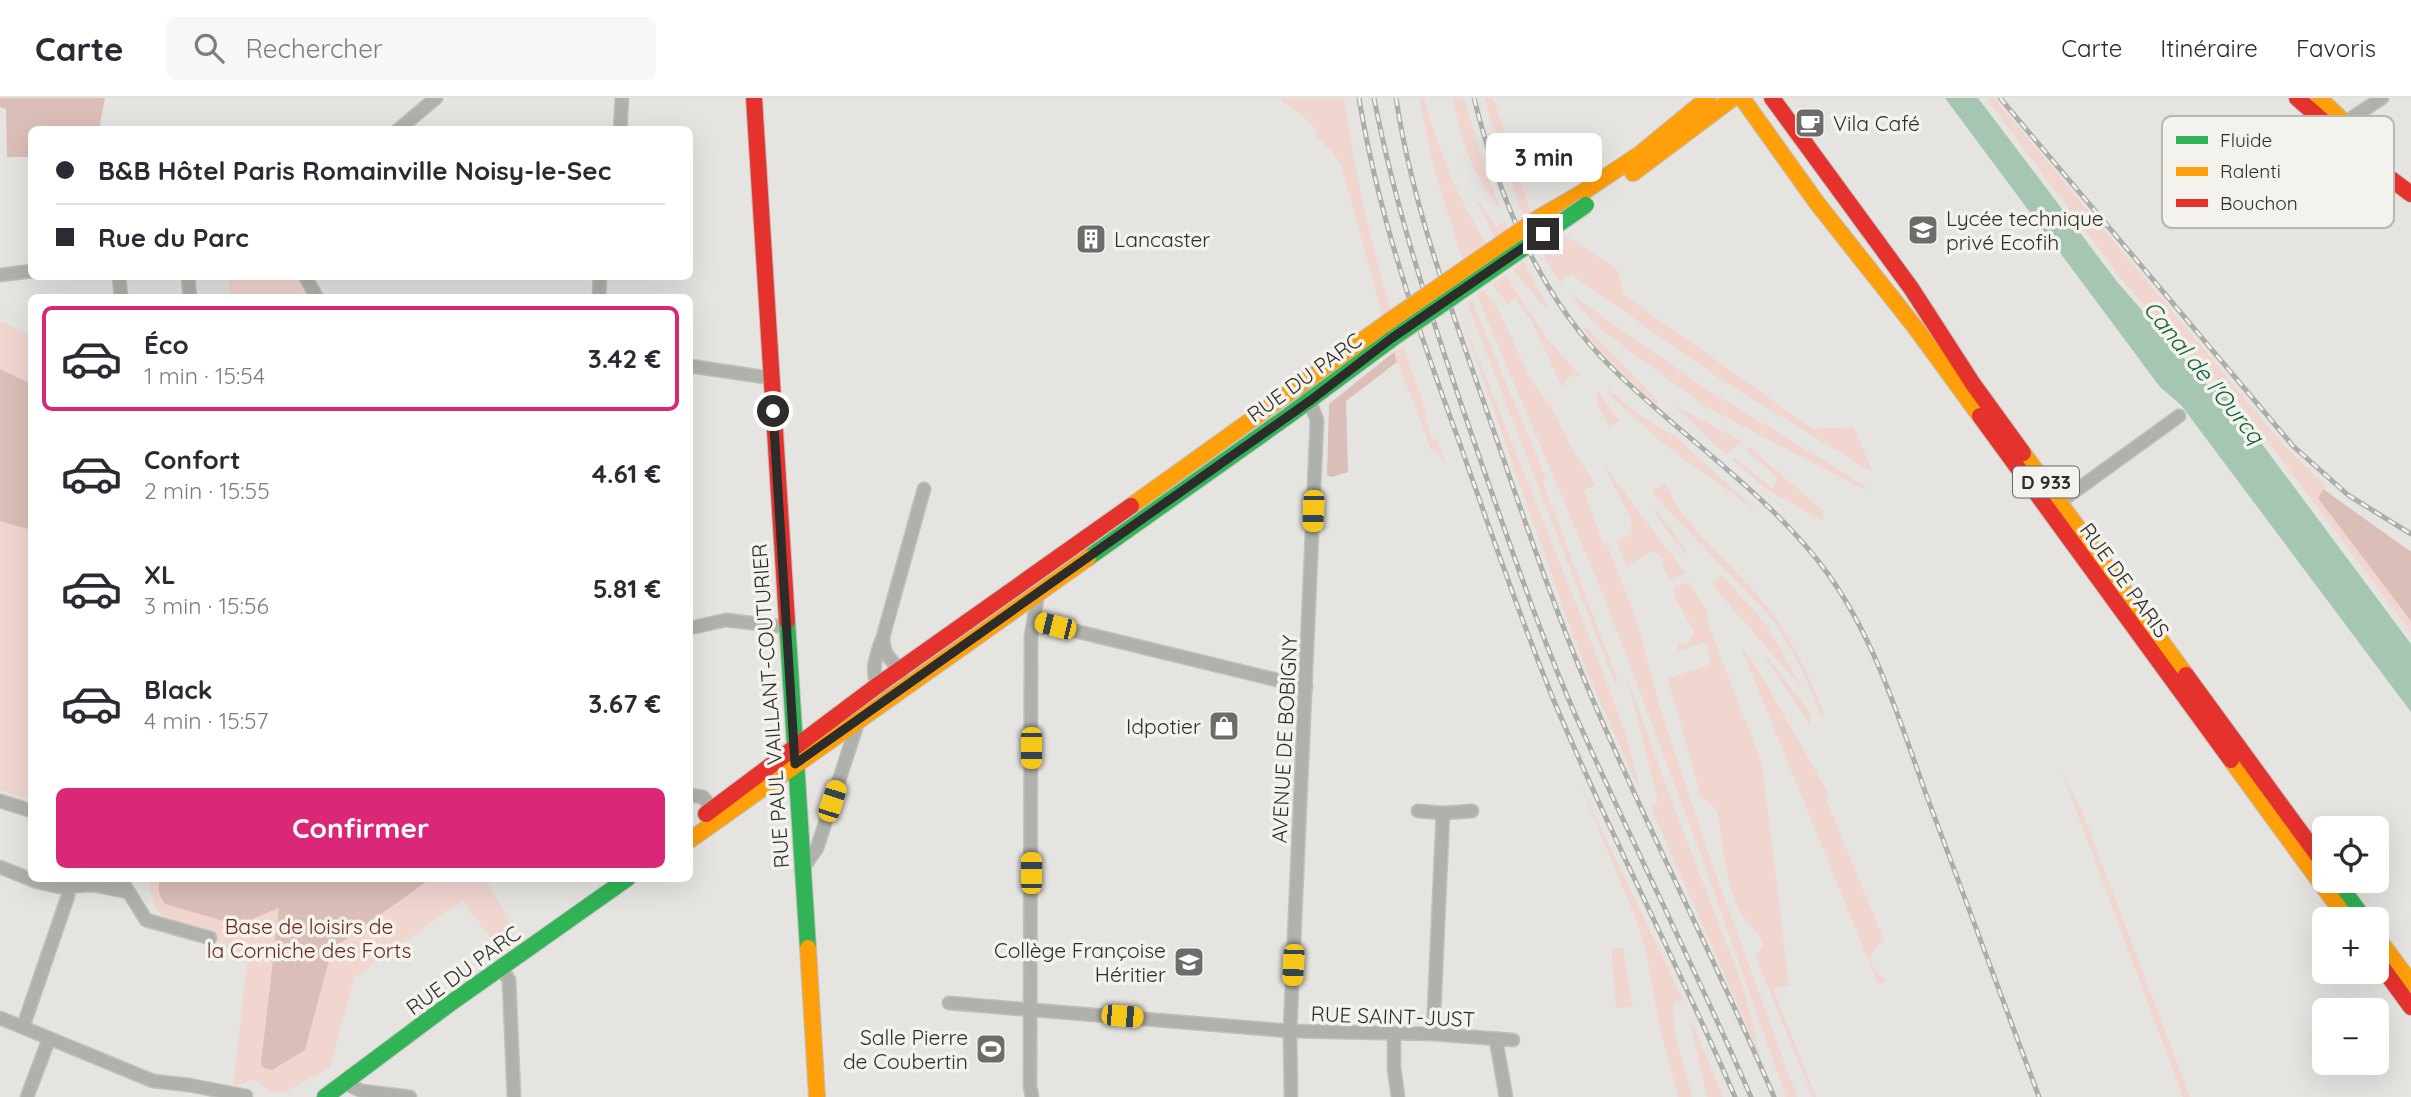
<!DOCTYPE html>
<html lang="fr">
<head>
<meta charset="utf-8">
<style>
	body { margin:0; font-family:Quicksand,sans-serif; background:#f7f7f7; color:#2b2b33; height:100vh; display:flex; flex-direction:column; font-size:26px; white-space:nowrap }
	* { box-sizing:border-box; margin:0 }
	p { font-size:23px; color:#7c7c81 }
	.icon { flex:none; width:38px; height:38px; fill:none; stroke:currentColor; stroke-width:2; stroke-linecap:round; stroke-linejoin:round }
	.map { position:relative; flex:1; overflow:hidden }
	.panel { position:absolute; left:28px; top:196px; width:665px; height:588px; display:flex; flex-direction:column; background:#fff; border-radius:10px; box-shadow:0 7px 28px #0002 }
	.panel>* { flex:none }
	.hud { position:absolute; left:28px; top:28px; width:665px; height:154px; border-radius:10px; box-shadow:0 7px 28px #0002; display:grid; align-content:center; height:154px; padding:0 28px; background:#fff }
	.fabs { position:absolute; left:2312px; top:718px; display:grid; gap:14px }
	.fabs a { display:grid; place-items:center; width:77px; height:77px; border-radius:10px; background:#fff; box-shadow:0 7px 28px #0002; font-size:35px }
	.end { position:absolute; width:32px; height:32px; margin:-16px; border:9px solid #2c2c2a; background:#fff; box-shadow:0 0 0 4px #fff }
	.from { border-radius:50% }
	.bubble { position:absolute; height:49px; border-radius:10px; background:#fff; box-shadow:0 7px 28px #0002; font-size:23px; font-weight:800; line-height:49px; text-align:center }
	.car { position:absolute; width:21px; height:42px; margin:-21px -10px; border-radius:9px; box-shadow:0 0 5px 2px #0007; background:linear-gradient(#f5c518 24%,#345 0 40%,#f5c518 0 76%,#345 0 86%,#f5c518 0) }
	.hud b { display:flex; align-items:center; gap:24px; height:66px; font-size:26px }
	.hud b+b { border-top:2px solid #e1e1e2 }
	.hud i { width:18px; height:18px; background:#2b2b33 }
	ul { padding:12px 0 0; list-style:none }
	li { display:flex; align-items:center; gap:21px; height:105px; margin:0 14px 10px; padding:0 14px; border:4px solid transparent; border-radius:10px }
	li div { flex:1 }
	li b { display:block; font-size:26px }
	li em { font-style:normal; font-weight:800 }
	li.active { border-color:#db2777 }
	li>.icon { width:63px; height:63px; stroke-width:1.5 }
	.cta { display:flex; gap:14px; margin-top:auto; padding:14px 28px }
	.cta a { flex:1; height:80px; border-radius:10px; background:#db2777; color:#fff; font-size:28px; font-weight:800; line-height:80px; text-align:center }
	header { display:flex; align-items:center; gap:42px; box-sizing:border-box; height:98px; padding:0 35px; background:#fff; border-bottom:2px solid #e1e1e2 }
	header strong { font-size:33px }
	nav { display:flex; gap:38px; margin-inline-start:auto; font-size:24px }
	.search { width:490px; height:63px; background:#f7f7f7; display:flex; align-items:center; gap:18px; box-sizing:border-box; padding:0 24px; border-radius:10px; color:#7c7c81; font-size:26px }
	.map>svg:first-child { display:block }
	.green { fill:#f1d6d0 }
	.forest { fill:#dbbeb7 }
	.water { fill:#a5c6b2 }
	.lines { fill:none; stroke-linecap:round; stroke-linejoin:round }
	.street-casing { stroke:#bfbfbd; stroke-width:15 }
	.fast-casing { stroke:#bfbfbd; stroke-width:18 }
	.slow-casing { stroke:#bfbfbd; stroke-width:18 }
	.jam-casing { stroke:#bfbfbd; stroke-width:18 }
	.street { stroke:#afb1ab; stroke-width:12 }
	.fast { stroke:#30b455; stroke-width:16 }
	.slow { stroke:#ff9f0a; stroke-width:16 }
	.jam { stroke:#e5322d; stroke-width:16 }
	.rail-casing { stroke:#abada8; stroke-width:5 }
	.rail { stroke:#f4f2ec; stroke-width:2.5; stroke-dasharray:8; stroke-linecap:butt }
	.fast-bridge-casing { stroke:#bfbfbd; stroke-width:18; stroke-linecap:butt }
	.slow-bridge-casing { stroke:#bfbfbd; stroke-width:18; stroke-linecap:butt }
	.fast-bridge { stroke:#30b455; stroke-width:16 }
	.slow-bridge { stroke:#ff9f0a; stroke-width:16 }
	.route { stroke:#2c2c2a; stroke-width:9 }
	.labels { text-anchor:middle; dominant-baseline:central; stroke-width:7; stroke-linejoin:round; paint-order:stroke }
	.shield { fill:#f4f2ec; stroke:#686764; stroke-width:2 }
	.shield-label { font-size:19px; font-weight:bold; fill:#2c2c2a }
	.poi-label { font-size:21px; fill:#2c2c2a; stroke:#f4f2ec; text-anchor:start }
	.street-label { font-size:21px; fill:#2c2c2a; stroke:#f4f2ec }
	.park-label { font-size:21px; fill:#66271e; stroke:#f4f2ec }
	.water-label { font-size:23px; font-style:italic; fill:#0d603d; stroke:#f4f2ec }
	.key { fill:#f4f2ec; stroke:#b8b7b2; stroke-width:2 }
	.key-label { font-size:19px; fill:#2c2c2a }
</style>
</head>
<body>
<header>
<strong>Carte</strong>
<div class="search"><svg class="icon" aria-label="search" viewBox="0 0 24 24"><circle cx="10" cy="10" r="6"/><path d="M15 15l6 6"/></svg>Rechercher</div>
<nav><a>Carte</a><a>Itinéraire</a><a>Favoris</a></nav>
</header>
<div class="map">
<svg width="2411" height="999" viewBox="0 0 2411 999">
	<rect width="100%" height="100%" fill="#e5e4e1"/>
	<g class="green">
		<path d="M1282,0H1344C1355,73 1370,144 1391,214L1381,220L1379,205L1342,70L1335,57L1316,38L1317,32L1305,20L1282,3Z"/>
		<path d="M1419,0H1424C1440,56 1456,97 1487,146L1463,163L1434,71Z"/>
		<path d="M1453,0H1464L1484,67L1500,110C1474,81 1459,38 1453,0Z"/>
		<path d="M1484,0H1493L1531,114L1523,120Z"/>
		<path d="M1986,0H1994L2288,352L2325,387L2323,391L2411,454V535L2228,290L2201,270L2121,181Z"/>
		<path d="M1474,98L1497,129L1505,123L1509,131L1495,139Z"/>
		<path d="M1561,135L1617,171L1624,197L1813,331L1854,329L1873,375L1720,281L1571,176L1560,185L1540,151Z"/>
		<path d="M1524,164L1549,211L1540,205L1513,172Z"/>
		<path d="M1506,177L1548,242L1582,279L1572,277L1565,283L1563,291L1532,224L1515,201L1507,206L1493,187Z"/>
		<path d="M229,178L300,179L313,200H229Z"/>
		<path d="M1484,192L1500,215L1531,282L1552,310L1576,358L1596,387L1584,393L1602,443L1607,447L1636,520L1660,609L1704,743L1797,999H1786L1704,765L1606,504L1477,197Z"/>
		<path d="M1569,195L1705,290L1867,389L1865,392L1706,309L1596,228Z"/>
		<path d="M1471,201L1546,381L1543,385L1618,583L1615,586L1467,205Z"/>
		<path d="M1457,207L1602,571L1626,637L1641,695L1588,576L1566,518Z"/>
		<path d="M0,223L31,238V702L0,692Z"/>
		<path d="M1586,229L1659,304L1656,306L1602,256L1583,231Z"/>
		<path d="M1404,249L1427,317L1425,318L1432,341H1437L1447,369L1438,356L1431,352L1394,254Z"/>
		<path d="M1608,291L1641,318L1676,339L1759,415L1666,348L1608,296Z"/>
		<path d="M1597,292L1620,323L1609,329L1597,306Z"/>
		<path d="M1672,306L1742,343L1726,357Z"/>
		<path d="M1750,349L1823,413V423L1766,391L1733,362L1735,360L1772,390L1778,380L1746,352Z"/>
		<path d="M1603,366L1686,476L1671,482L1662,469L1665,462L1653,453L1627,469L1617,445L1632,435L1631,421Z"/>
		<path d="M1665,385C1686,432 1728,462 1761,501C1790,536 1809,577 1825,619L1822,620L1802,571L1775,524L1651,394Z"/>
		<path d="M1653,408L1681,444L1690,459C1674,444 1661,428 1653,408Z"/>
		<path d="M1722,477L1766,526L1802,590L1712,487Z"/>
		<path d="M1689,484L1707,513L1709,529L1762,665L1789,887L1773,891L1816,999H1813L1755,858L1764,848C1759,833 1745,825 1739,811C1725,782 1723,749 1718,717L1715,710L1701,699L1668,581L1710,566L1707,544L1677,553L1678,547L1689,544L1695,535L1675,501L1674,489Z"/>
		<path d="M1740,547L1757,570L1830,698L1826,701L1884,842C1861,861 1872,866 1886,883L1878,886Z"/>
		<path d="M1766,557L1811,616L1810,627L1765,559Z"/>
		<path d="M1626,576L1669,696L1743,889L1761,960L1651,710L1657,705V699Z"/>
		<path d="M2061,672L2082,713L2190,999H2183Z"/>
		<path d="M1579,684L1684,904L1677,903L1673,907L1675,936L1692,999H1678L1659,927L1647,858L1638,826Z"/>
		<path d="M147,781H485L510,824V831L506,838L492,843L463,802L354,880L330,969L284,995L269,993L256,982C247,982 243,989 233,987L249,850L238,854C212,843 174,836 157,811C153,805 151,790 147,781Z"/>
		<path d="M1611,850H1623L1633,909L1616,910Z"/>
		<path d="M1688,915L1723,999H1707Z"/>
	</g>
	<g class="forest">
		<path d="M0,0H105L99,31L32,32L31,59H7L6,11L0,9Z"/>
		<path d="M1394,254L1397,264L1346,303L1348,374L1331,379L1327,377L1329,306Z"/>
		<path d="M0,271L31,286V432L0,423Z"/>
		<path d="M2323,391L2411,454V523L2318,400Z"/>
		<path d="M160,780H430V781L332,851L305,952L272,972L264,970L261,966L279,810L237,827L165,806C159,798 157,791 160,780Z"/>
	</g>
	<path class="water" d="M1945,0H1978L2118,185L2210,290L2221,291L2411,546V614L2181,307L2160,289Z"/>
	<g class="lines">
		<g class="street-casing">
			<g id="street">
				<path d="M2341,27L2382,0"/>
				<path d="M398,32L436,0"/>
				<path d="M620,32L622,0"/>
				<path d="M0,177L32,173"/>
				<path d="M119,178L121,200"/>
				<path d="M188,178L190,200"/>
				<path d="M305,178L317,200"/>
				<path d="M599,200L600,178"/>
				<path d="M690,268L771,280"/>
				<path d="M2060,404L2179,318"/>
				<path d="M1034,523L1306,589"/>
				<path d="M690,530L726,522L786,529"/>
				<path d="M883,539C884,564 894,559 901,576"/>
				<path d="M883,590C867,580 877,554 883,539L924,391"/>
				<path d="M690,697L703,699L713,711"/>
				<path d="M0,703L32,713"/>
				<path d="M1418,713L1443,715L1472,713"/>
				<path d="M0,769L37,784L60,789L93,787L128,794"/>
				<path d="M801,773L817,750L858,624"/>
				<path d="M120,780L146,822L210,840"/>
				<path d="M501,870L509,882L514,999"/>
				<path d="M949,905L1290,933L1433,936L1513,942"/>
				<path d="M0,920L153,983L189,987L246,998"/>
				<path d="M23,929L68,798L69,788"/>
				<path d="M1433,936L1443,715"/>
				<path d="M1394,937V970L1398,999"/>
				<path d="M1496,942L1506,999"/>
				<path d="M344,985L362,993L410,999"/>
				<path d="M27,999L49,941"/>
				<path d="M1032,999L1030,988L1031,539L1038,495"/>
				<path d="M1291,999L1290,933L1317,322L1307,297"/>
			</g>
		</g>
		<g class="fast-casing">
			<g id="fast">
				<path d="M1088,460L1288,318L1393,240"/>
				<path d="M787,523L808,850"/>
				<path d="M2336,782L2364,821"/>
				<path d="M325,999L448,907L628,780"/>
			</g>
		</g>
		<g class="slow-casing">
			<g id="slow">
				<path d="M1742,0L1817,105L1915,229L1980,318"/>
				<path d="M2319,0L2362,41"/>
				<path d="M1633,75L1733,0"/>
				<path d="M1540,119L1580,96L1640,56L1708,0"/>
				<path d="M2023,355L2186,577"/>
				<path d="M1131,408L1388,224"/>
				<path d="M2231,662L2347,821"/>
				<path d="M690,742L1088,460"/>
				<path d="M2376,838L2411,885"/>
				<path d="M808,850L817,999"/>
			</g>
		</g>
		<g class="jam-casing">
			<g id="jam">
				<path d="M754,0L787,523"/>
				<path d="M1772,0L1911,190L1973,286L2023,355"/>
				<path d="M2297,0L2376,70L2411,96"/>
				<path d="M1980,318L2231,662"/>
				<path d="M2186,577L2324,766"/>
				<path d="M706,716L878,587L1131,408"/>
				<path d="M2376,861L2411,909"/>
			</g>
		</g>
		<use href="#street" class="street"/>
		<use href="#fast" class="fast"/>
		<use href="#slow" class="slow"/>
		<use href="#jam" class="jam"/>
		<g class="rail-casing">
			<g id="rail">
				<path d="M1359,0C1378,116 1416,225 1456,335C1488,425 1518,515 1554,603C1610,737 1678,866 1735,999"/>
				<path d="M1374,0C1398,124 1439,242 1480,361C1511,449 1540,537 1578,623C1634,749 1696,872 1751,999"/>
				<path d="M1396,0C1412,105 1449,205 1484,305C1517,399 1548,495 1587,588C1645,727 1715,860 1774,999"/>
				<path d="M1474,0C1498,97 1539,198 1611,269C1680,338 1771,397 1828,476C1875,541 1899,621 1926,696C1964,797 2001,898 2039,999"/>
				<path d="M2000,0L2293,348L2348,397L2411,436"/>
			</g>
		</g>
		<use href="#rail" class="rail"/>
		<g class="fast-bridge-casing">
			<path id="fast-bridge" d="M1393,240L1586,107"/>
		</g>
		<g class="slow-bridge-casing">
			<path id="slow-bridge" d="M1388,224L1540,119"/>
		</g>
		<use href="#fast-bridge" class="fast-bridge"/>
		<use href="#slow-bridge" class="slow-bridge"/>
	</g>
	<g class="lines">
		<path class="route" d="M773,313L795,666L1311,302L1392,240L1543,136"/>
	</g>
	<defs>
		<g id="cafe-square" transform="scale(1.575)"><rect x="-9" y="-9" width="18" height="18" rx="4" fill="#6d6c6a" stroke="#f4f2ec"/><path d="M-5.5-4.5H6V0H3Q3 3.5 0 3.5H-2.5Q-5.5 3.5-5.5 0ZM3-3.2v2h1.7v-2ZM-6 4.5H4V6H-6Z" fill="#fff"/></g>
		<g id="school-square" transform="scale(1.575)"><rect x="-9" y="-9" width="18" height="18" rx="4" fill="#6d6c6a" stroke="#f4f2ec"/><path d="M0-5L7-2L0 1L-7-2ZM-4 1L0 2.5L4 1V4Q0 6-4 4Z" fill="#fff"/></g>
		<g id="building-square" transform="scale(1.575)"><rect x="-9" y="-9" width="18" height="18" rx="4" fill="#6d6c6a" stroke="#f4f2ec"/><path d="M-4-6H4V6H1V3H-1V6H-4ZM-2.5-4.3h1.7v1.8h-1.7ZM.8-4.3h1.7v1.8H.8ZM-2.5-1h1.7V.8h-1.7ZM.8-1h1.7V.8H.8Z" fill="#fff"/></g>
		<g id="shop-square" transform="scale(1.575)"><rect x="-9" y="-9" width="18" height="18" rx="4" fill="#6d6c6a" stroke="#f4f2ec"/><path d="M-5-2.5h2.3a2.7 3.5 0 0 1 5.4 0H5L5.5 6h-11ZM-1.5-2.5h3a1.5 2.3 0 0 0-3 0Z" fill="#fff"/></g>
		<g id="stadium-square" transform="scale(1.575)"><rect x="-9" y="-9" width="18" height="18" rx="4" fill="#6d6c6a" stroke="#f4f2ec"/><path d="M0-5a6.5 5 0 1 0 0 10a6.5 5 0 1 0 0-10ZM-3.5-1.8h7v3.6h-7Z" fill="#fff"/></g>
	</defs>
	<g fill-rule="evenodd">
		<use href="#cafe-square" x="1810" y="25"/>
		<use href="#school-square" x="1923" y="132"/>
		<use href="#building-square" x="1091" y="141"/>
		<use href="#shop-square" x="1224" y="628"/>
		<use href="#school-square" x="1189" y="864"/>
		<use href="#stadium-square" x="991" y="951"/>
	</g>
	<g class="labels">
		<rect class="shield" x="2013" y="368.5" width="66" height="31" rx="5"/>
		<g class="shield-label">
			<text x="2046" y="384">D 933</text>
		</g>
		<g class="poi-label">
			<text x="1833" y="25">Vila Café</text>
			<text x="1946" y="120">Lycée technique<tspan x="1946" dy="24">privé Ecofih</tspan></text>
			<text x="1114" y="141">Lancaster</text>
			<text x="1201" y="628" text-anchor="end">Idpotier</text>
			<text x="1166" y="852" text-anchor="end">Collège Françoise<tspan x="1166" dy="24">Héritier</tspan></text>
			<text x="968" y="939" text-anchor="end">Salle Pierre<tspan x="968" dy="24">de Coubertin</tspan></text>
		</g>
		<g class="street-label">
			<text transform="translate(1304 279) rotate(-36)">RUE DU PARC</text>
			<text transform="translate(2125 482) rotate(54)">RUE DE PARIS</text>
			<text transform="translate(770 608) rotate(-94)">RUE PAUL VAILLANT-COUTURIER</text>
			<text transform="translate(1284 641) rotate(-87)">AVENUE DE BOBIGNY</text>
			<text transform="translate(463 872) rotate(-36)">RUE DU PARC</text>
			<text transform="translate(1393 918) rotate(2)">RUE SAINT-JUST</text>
		</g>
		<g class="park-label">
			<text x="309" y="828">Base de loisirs de<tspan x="309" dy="24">la Corniche des Forts</tspan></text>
		</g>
		<g class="water-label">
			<text transform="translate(2204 274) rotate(51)">Canal de l'Ourcq</text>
		</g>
	</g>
	<rect x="2162" y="18" width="232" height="112" rx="10" class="key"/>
	<rect x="2176" y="38" width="32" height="8" fill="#30b455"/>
	<rect x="2176" y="69" width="32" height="9" fill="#ff9f0a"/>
	<rect x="2176" y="101" width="32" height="8" fill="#e5322d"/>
	<g class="key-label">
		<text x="2220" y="49">Fluide</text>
		<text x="2220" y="80">Ralenti</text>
		<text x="2220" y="112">Bouchon</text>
	</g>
</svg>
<div class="fabs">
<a><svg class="icon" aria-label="locate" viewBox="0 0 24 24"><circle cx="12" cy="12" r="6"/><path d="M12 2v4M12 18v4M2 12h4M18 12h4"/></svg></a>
<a>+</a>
<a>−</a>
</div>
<i class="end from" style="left:773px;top:313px"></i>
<i class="end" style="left:1543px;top:136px"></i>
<div class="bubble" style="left:1486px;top:35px;width:116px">3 min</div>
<i class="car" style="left:1313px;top:413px;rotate:182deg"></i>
<i class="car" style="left:1055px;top:528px;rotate:284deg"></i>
<i class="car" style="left:1031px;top:650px;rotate:180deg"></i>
<i class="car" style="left:832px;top:703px;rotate:18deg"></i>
<i class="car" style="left:1031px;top:775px;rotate:0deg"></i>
<i class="car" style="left:1293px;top:867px;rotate:183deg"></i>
<i class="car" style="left:1122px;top:918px;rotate:95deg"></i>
<div class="hud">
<b><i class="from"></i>B&amp;B Hôtel Paris Romainville Noisy-le-Sec</b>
<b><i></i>Rue du Parc</b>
</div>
<section class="panel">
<ul>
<li class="active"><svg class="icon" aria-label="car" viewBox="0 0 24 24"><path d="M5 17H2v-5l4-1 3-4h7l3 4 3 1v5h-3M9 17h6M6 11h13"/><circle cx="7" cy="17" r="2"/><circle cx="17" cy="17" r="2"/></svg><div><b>Éco</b><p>1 min · 15:54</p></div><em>3.42 €</em></li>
<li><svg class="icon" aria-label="car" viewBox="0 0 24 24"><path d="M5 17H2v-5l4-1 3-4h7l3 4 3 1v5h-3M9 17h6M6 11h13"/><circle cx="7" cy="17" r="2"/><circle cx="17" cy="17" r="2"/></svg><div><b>Confort</b><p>2 min · 15:55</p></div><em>4.61 €</em></li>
<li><svg class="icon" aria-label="car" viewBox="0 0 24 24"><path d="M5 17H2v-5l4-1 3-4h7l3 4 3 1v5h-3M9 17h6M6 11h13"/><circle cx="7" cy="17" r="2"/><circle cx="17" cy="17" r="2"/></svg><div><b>XL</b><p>3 min · 15:56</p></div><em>5.81 €</em></li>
<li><svg class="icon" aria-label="car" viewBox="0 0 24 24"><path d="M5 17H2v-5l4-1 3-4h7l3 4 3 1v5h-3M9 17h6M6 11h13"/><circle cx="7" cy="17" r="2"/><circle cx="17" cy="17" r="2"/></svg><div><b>Black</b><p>4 min · 15:57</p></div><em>3.67 €</em></li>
</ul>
<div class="cta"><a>Confirmer</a></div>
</section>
</div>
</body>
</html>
